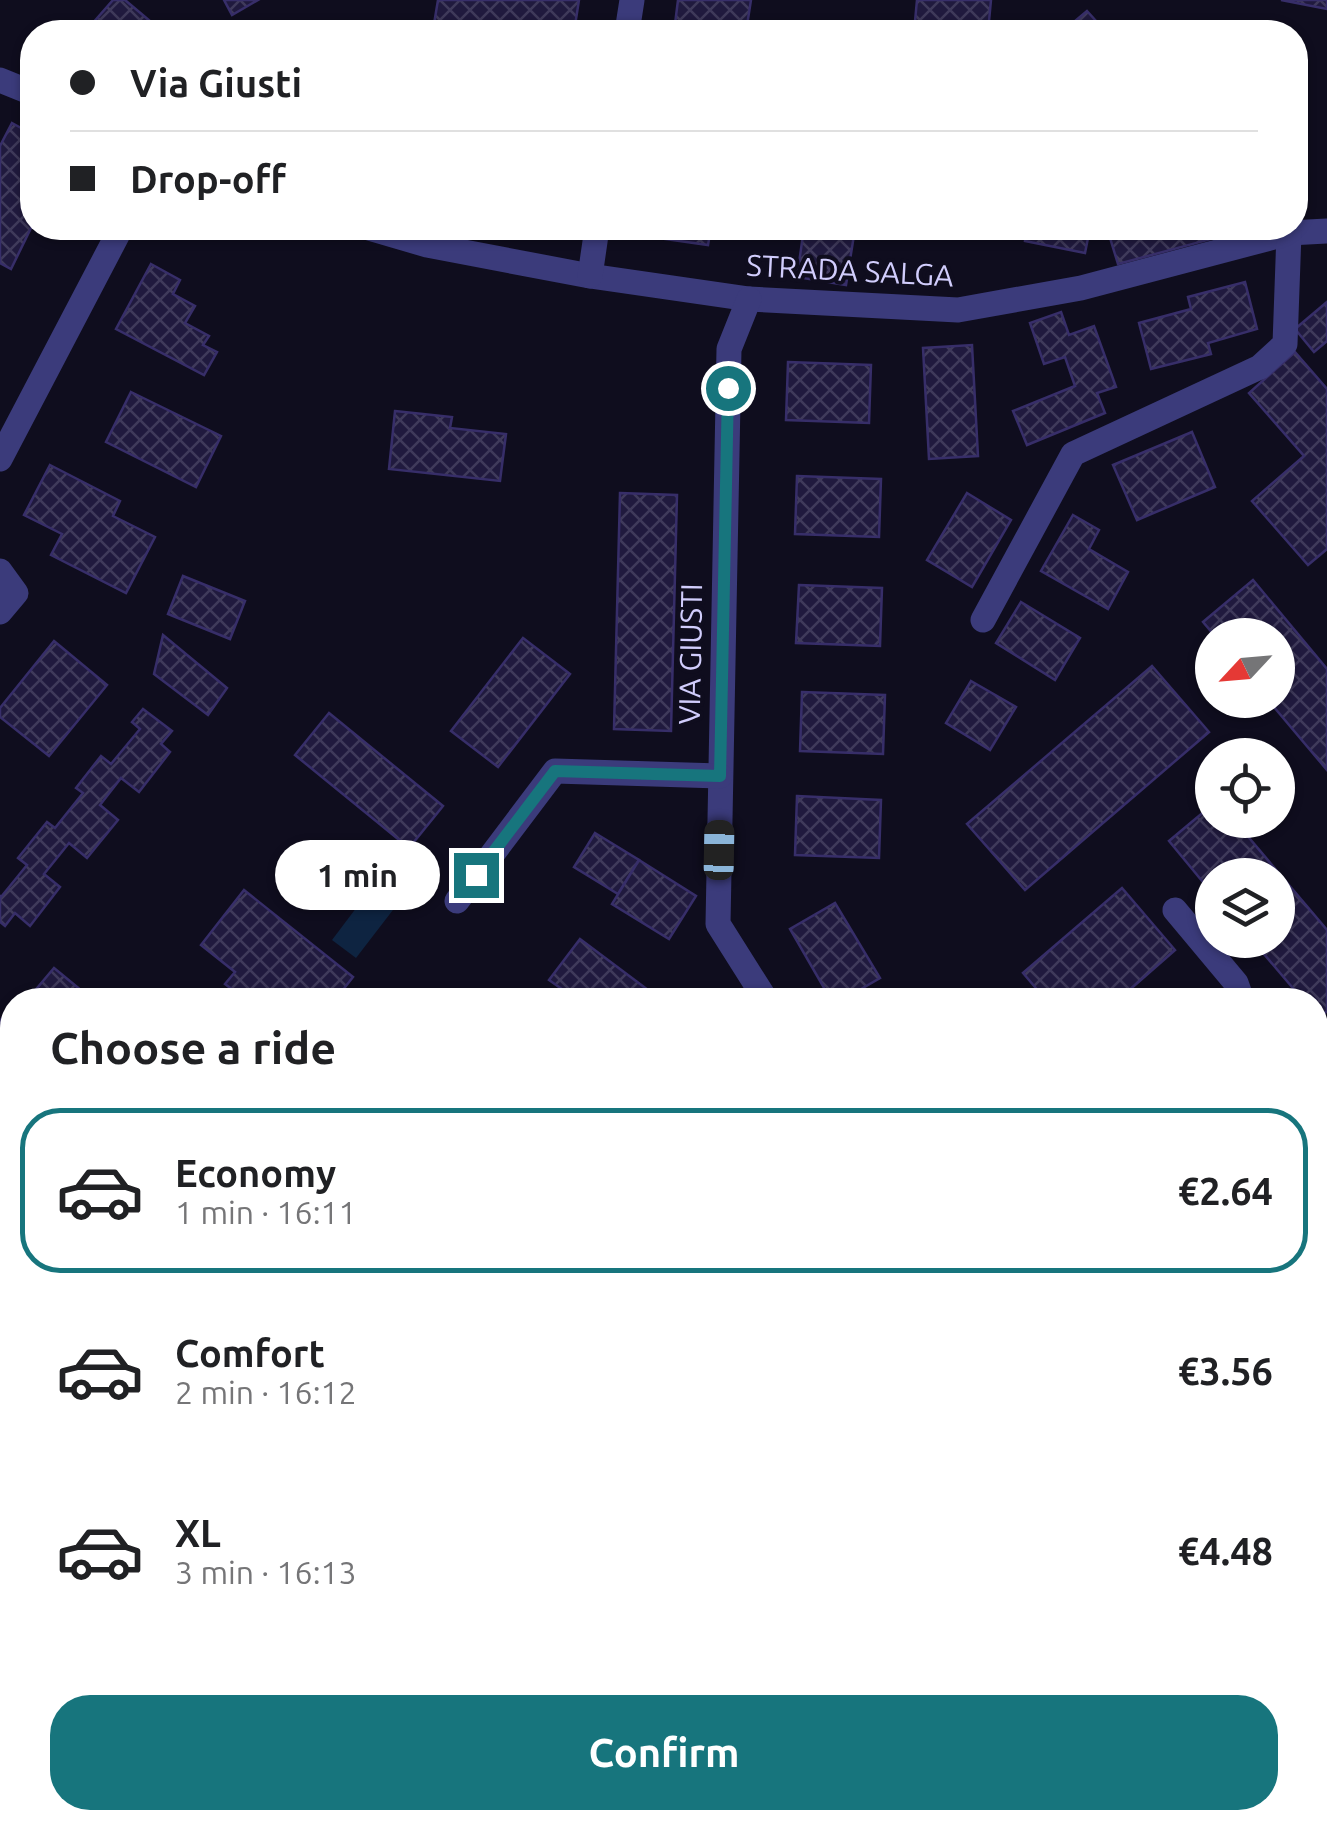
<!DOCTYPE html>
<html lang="en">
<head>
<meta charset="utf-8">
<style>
	body { margin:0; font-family:Ubuntu,sans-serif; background:#f2f2f2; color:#202124; height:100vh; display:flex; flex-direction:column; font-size:38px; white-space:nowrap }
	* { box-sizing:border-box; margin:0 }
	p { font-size:32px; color:#757577 }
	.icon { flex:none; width:55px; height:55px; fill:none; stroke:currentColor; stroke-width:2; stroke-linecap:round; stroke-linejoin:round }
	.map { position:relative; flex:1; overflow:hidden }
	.details { position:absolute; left:0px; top:988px; width:1328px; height:842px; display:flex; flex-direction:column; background:#fff; border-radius:40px 40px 0 0; box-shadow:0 2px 8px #0004 }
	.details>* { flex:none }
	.banner { position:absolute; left:20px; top:20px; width:1288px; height:220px; border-radius:40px; box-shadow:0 2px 8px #0004; display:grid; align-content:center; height:220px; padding:0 50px; background:#fff }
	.needle { width:65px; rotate:244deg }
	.controls { position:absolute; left:1195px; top:618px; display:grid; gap:20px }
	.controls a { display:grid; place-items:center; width:100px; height:100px; border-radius:50%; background:#fff; box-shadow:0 2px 8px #0004; font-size:50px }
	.end { position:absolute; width:45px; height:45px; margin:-22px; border:12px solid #17757d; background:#fff; box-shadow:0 0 0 5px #fff }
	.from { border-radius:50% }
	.bubble { position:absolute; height:70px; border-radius:35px; background:#fff; box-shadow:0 2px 8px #0004; font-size:32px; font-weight:600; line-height:70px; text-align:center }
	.car { position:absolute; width:30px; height:60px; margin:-30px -15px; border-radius:12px; box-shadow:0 0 8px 2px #0007; background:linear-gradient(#222 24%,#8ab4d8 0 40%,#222 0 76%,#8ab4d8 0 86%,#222 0) }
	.banner b { display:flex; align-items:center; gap:35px; height:95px; font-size:38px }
	.banner b+b { border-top:2px solid #e0e0e0 }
	.banner i { width:25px; height:25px; background:#202124 }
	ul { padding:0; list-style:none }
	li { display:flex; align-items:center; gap:30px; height:165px; margin:0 20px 15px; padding:0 30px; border:5px solid transparent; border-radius:40px }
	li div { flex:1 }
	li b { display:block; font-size:38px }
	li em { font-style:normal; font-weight:600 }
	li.active { border-color:#17757d }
	li>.icon { width:90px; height:90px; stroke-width:1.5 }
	h2 { padding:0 50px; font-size:45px; line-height:120px }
	.action { display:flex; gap:20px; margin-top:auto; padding:20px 50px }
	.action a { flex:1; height:115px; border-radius:40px; background:#17757d; color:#fff; font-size:40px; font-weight:600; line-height:115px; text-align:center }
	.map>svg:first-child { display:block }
	.grass { fill:url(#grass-tufts) }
	.pitch { fill:#112826 }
	.water { fill:#0e2441 }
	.building { fill:url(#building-cross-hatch); stroke:#372e69; stroke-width:2.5 }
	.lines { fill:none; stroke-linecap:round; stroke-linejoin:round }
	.service { stroke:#3b3b7b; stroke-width:20 }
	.minor { stroke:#3b3b7b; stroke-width:25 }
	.tertiary { stroke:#3b3b7b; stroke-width:25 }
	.route { stroke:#17757d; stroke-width:12 }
	.labels { text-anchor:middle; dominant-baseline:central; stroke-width:8; stroke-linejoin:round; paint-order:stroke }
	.street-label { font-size:30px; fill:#d1cdfc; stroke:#0f0d1e }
</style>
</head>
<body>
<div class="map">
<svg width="1327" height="1829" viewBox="0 0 1327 1829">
	<defs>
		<pattern id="grass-tufts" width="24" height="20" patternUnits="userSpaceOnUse" patternTransform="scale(2.5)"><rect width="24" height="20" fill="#112826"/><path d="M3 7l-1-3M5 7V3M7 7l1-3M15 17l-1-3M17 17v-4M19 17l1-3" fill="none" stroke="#334646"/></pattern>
		<pattern id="building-cross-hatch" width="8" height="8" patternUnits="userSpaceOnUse" patternTransform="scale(2.5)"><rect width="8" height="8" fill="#201a3e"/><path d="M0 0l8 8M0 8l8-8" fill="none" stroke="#3f3a5b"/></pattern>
	</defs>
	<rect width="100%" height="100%" fill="#0f0d1e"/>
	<path class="grass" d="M662,1818H735L747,1829H648Z"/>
	<path class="pitch" d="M1327,1494V1829H1310L1301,1818H1315V1503Z"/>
	<path class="water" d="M372,887L396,906L356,958L332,940Z"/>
	<g class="building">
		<path d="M113,0H125L163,32H85Z"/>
		<path d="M224,0H258L232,15Z"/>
		<path d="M438,0H579L574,32H456V28L434,24Z"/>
		<path d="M678,0H751L746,32H674Z"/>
		<path d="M917,0H991L988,32H914Z"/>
		<path d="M1281,0H1327V9Z"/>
		<path d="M1087,11L1106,32H1062Z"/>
		<path d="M1295,67L1303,68L1295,99Z"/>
		<path d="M12,123L32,134V226L11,269L0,263V146Z"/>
		<path d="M645,228H711L708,245L644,236Z"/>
		<path d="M804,228L854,235L846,285L797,277Z"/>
		<path d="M906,228H962L961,235Z"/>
		<path d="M1027,228H1090L1085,253L1025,241Z"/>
		<path d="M1107,228H1212L1215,238L1118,264Z"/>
		<path d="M151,264L180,280L173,294L195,306L185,323L209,336L203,345L217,352L204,375L116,329Z"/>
		<path d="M1245,282L1257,329L1208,343L1211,354L1151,369L1139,323L1191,309L1188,297Z"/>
		<path d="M1327,302V341L1314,352L1295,329Z"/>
		<path d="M1061,312L1069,335L1094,326L1116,387L1097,393L1105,413L1027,445L1013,411L1075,386L1065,357L1044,364L1030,323Z"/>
		<path d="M972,345L978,456L929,459L923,348Z"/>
		<path d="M1295,352L1327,389V549L1308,565L1252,501L1304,456L1249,393Z"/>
		<path d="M788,362L871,365L869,423L786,420Z"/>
		<path d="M131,392L221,436L196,487L106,442Z"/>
		<path d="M395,411L452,417L450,428L506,434L500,481L389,469Z"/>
		<path d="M1192,432L1215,487L1137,520L1113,465Z"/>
		<path d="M50,465L120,501L113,516L155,537L126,593L51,555L62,534L24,515Z"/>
		<path d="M797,476L881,479L879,537L795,534Z"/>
		<path d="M620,493L677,495L671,731L614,729Z"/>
		<path d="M967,493L1011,520L972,587L927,560Z"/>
		<path d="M1073,515L1099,530L1089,549L1128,572L1108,609L1041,571Z"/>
		<path d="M183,576L245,601L230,639L168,614Z"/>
		<path d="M1253,580L1327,669V770L1268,700H1278V635H1214L1203,622Z"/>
		<path d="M799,585L882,588L880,646L796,643Z"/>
		<path d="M1021,602L1080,638L1055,680L996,643Z"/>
		<path d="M163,635L227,688L208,715L154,674Z"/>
		<path d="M523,638L570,674L498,767L451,731Z"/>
		<path d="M54,641L107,685L49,756L0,717V708Z"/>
		<path d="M1152,666L1209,732L1025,890L967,824Z"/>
		<path d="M971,681L1016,707L990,750L946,723Z"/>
		<path d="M802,692L885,695L883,754L800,751Z"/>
		<path d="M143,709L172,731L161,744L170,752L139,792L121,778L100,805L118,820L87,858L69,843L44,874L60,887L30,926L15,913L5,926L0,922V896L1,897L27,865L18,858L47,822L55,828L83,793L76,788L101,756L111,764L140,729L132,722Z"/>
		<path d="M329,713L443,806L409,848L295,755Z"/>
		<path d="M797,796L881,800L879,858L795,855Z"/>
		<path d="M1212,805V820H1234L1327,930V1011L1318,1019L1315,1015V1000H1303L1252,940H1278V875H1212V893L1169,841Z"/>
		<path d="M595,833L639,860L618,894L574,867Z"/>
		<path d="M639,860L696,896L669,939L612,904Z"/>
		<path d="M1122,888L1175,950L1118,1000H1046L1023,973Z"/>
		<path d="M244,890L353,977L335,1000H246L225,984L235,972L201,945Z"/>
		<path d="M835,903L880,978L842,1000H831L790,929Z"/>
		<path d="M580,939L660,999L666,992L677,1000H563L561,998L566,992L549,980Z"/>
		<path d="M54,968L93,1000H27Z"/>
		<path d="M12,1006V1063L0,1052V1021Z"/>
		<path d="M12,1293V1403L0,1418V1308Z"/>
		<path d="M0,1713L12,1729V1818H83L92,1829H11L0,1815Z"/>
		<path d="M249,1818H275L261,1829H258Z"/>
		<path d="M419,1818H474L483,1829H405Z"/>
		<path d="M877,1818H933L923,1829H874L881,1821Z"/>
	</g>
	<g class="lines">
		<path class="service" d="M1315,1460L1327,1452"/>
		<g class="minor">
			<path d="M627,32L632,0"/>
			<path d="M0,80L32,93"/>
			<path d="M369,228L427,245L590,276L749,299L958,310L1081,288L1289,233L1327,231"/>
			<path d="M590,276L597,228"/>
			<path d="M749,299L729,349L718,924L766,1000"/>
			<path d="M0,459L121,228"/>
			<path d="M0,571L16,593L0,612"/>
			<path d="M983,620L1073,454L1260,367L1285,344L1289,233"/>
			<path d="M457,901L555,771L720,776"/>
			<path d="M1175,910L1236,983L1242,1000"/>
			<path d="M1315,1074L1327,1086"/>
			<path d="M0,1233L12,1234"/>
			<path d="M0,1590L12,1605"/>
			<path d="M188,1818L198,1829"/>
			<path d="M589,1829L603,1818"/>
		</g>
		<g class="tertiary">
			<path d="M1315,1291L1327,1279"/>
			<path d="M1069,1818V1829"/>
		</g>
	</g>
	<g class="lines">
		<path class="route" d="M476,875L555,771L720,776L728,388"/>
	</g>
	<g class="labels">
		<g class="street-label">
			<text transform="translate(850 270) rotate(3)">STRADA SALGA</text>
			<text transform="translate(690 654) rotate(-89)">VIA GIUSTI</text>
		</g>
	</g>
</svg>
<div class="controls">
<a><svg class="needle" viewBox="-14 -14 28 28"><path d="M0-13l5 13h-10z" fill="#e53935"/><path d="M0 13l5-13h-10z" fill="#757577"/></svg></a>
<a><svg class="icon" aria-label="locate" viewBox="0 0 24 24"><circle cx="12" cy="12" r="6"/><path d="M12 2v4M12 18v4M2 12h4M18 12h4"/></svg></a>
<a><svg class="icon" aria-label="layers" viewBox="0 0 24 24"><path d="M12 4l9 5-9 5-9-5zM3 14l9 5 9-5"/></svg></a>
</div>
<i class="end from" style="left:728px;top:388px"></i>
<i class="end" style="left:476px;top:875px"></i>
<div class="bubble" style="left:275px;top:840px;width:165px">1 min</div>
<i class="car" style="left:719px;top:850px;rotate:1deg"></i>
<div class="banner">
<b><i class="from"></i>Via Giusti</b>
<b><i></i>Drop-off</b>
</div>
<section class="details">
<h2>Choose a ride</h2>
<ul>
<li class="active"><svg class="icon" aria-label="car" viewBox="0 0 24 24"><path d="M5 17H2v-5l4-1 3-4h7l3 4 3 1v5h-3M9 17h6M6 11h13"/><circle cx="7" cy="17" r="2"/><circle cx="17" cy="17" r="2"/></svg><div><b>Economy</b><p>1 min · 16:11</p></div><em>€2.64</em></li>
<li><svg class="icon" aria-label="car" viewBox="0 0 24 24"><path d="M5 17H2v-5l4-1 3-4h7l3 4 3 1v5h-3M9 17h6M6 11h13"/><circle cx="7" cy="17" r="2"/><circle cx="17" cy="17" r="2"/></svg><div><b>Comfort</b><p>2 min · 16:12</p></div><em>€3.56</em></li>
<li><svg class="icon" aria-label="car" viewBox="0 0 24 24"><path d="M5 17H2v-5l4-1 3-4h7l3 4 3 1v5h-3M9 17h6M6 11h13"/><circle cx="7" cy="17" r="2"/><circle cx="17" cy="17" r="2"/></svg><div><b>XL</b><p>3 min · 16:13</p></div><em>€4.48</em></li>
</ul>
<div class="action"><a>Confirm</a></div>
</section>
</div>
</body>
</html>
